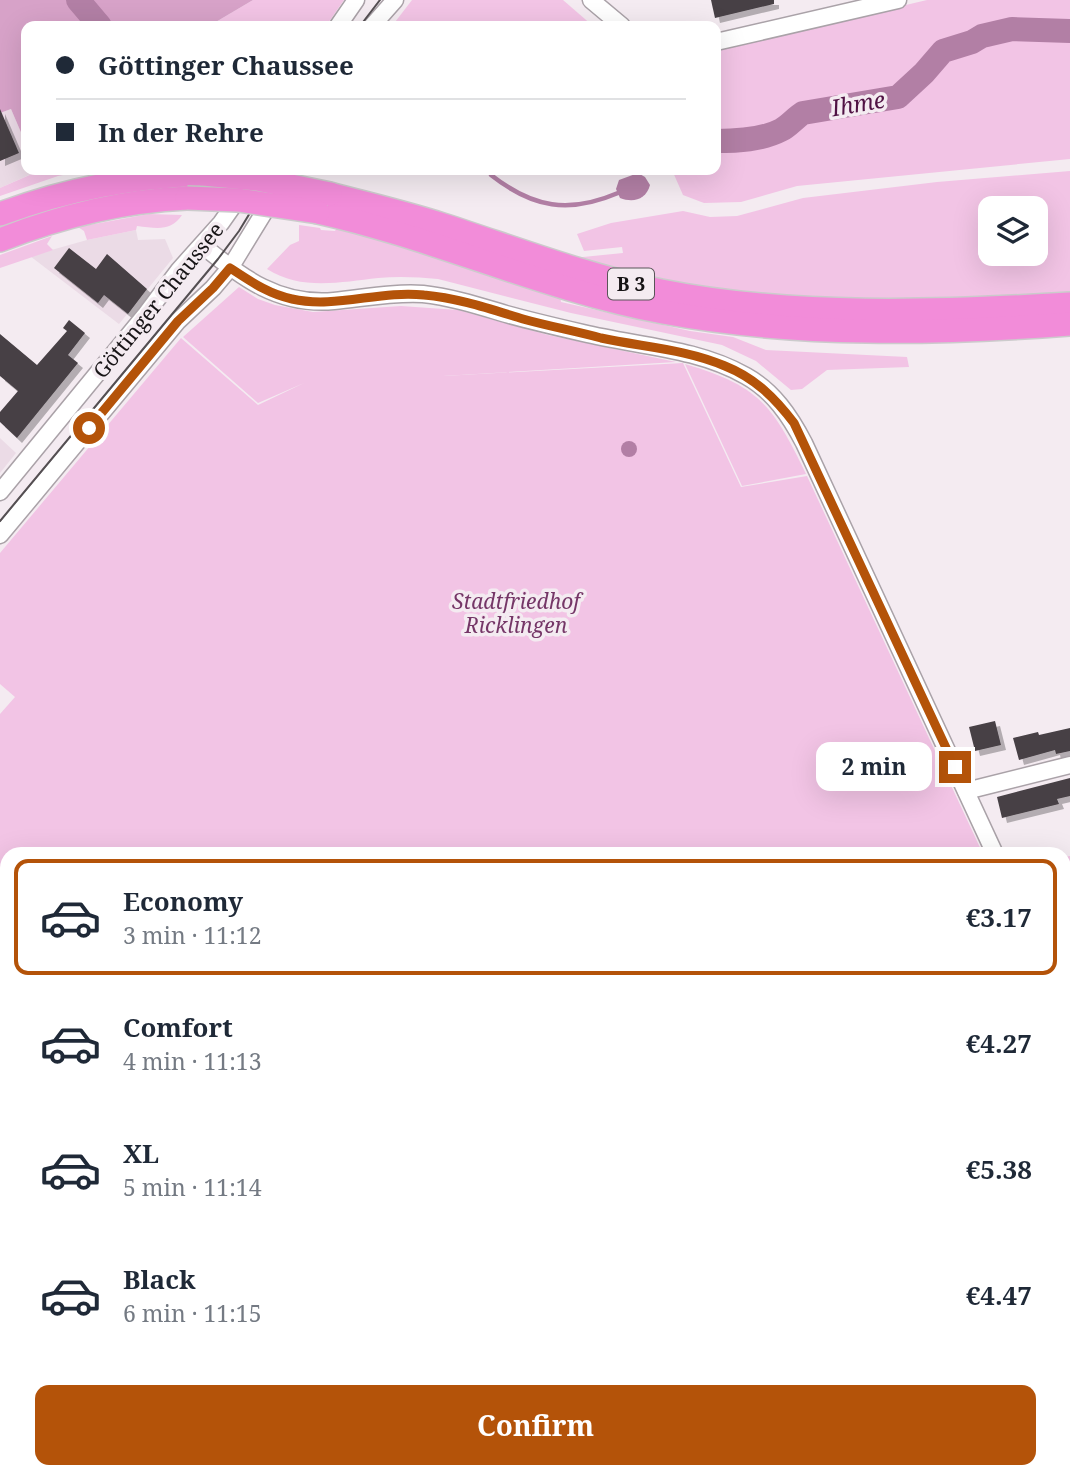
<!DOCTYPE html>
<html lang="en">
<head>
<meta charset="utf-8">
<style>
	body { margin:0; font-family:"Noto Serif",serif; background:#f6f6f7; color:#1f2937; height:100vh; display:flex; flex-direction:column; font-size:26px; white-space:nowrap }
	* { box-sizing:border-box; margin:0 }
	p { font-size:23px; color:#747a83 }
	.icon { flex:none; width:38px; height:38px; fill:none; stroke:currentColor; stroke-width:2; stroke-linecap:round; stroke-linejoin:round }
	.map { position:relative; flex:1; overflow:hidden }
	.details { position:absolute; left:0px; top:847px; width:1071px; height:632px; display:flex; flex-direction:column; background:#fff; border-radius:21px 21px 0 0; box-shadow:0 7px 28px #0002 }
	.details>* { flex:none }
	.hud { position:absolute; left:21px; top:21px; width:700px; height:154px; border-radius:14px; box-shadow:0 7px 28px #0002; display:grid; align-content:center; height:154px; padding:0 35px; background:#fff }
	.controls { position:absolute; left:978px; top:196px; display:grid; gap:14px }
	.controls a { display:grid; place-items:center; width:70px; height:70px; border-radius:14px; background:#fff; box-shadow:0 7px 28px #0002; font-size:35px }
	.end { position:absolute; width:32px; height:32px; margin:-16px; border:9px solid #b45309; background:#fff; box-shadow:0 0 0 4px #fff }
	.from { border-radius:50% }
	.bubble { position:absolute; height:49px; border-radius:14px; background:#fff; box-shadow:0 7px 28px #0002; font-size:23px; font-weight:700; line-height:49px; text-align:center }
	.hud b { display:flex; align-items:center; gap:24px; height:66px; font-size:26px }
	.hud b+b { border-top:2px solid #e0e1e3 }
	.hud i { width:18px; height:18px; background:#1f2937 }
	ul { padding:12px 0 0; list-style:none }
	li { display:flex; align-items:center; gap:21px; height:116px; margin:0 14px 10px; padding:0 21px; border:4px solid transparent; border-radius:14px }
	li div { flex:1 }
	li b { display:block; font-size:26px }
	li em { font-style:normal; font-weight:700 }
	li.selected { border-color:#b45309 }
	li>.icon { width:63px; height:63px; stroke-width:1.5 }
	.cta { display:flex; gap:14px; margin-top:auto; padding:14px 35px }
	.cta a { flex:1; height:80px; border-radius:14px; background:#b45309; color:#fff; font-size:28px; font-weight:700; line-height:80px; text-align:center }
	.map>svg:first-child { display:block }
	.built { fill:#ebdbe6 }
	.green { fill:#f2c4e5; fill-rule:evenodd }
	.forest { fill:#d7a2c8 }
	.water { fill:#b27fa5 }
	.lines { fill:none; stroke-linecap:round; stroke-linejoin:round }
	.stream { stroke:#b27fa5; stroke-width:4.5 }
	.river { stroke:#b27fa5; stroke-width:24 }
	.building { fill:#474045; filter:url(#shadow) }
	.minor-casing { stroke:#aaa2a8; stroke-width:19 }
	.highway-casing { stroke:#cccbcc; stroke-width:26 }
	.minor { stroke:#fff; stroke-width:16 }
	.highway { stroke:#f28cd9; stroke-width:23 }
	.tram { stroke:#544f52; stroke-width:2 }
	.highway-bridge-casing { stroke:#cccbcc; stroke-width:26; stroke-linecap:butt }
	.highway-bridge { stroke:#f28cd9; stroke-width:23 }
	.route { stroke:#b45309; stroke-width:9 }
	.labels { text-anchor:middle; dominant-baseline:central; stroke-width:7; stroke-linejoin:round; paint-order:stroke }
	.shield { fill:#f4ebf1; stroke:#595458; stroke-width:2 }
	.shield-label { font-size:19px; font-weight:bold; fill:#171416 }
	.street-label { font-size:21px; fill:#171416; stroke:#f4ebf1 }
	.park-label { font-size:21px; font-style:italic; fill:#753667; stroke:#f4ebf1 }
	.water-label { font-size:23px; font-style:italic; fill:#501244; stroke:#f4ebf1 }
</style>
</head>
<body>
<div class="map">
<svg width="1070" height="1478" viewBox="0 0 1070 1478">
	<defs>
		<filter id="shadow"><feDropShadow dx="5" dy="5" stdDeviation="0" flood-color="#0004"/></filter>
	</defs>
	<rect width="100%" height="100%" fill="#f4ebf1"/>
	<g class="built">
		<path d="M11,109L26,144V170L38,171L0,188V113Z"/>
		<path d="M136,230L138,240L165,239L173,258L119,324L30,256L87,240Z"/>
		<path d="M0,438L16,453L0,473Z"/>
	</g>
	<g class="green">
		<path d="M253,0H344L326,26H209Z"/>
		<path d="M412,0H563L593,26H392Z"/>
		<path d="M927,0H1070V159L797,186L741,202L704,203L683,195L672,170H716V50Z"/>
		<path d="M41,170H89L58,176L0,196V188Z"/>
		<path d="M1070,171V295C992,299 914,302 835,300C746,297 659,280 573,258L623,253L622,247L584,251L577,234L611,223L683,211L710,217L737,216L803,198L937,182ZM990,208H1036V254H990Z"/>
		<path d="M149,214L182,215C171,232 156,228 137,226L136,230L87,240L84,231L78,227Z"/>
		<path d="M299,225L320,228L321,230L335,231L337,228L358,233L560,295L561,302L690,331L733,337L766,350L907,357L909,367L827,370L802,389L791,390L756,361L722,345L571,313L438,279C418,277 398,276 378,278C341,282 301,291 267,269L290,245L299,241Z"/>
		<path d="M52,236L47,244L53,250L0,268V255Z"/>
		<path d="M239,287L258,299L275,305L313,312L401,306L458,310L548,335L676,362L443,376L683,363L741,487L807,476L983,854H7V1472H1064V1033L1070,1047V1478H0V714L15,697L0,684V553L181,338L258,405L304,383L258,403L183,337Z"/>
		<path d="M685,364C760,386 773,406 806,474L742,486Z"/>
		<path d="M1070,856V963L1064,949V857Z"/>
	</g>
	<path class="forest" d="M0,0H253L209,26H26V144L11,109L0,113Z"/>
	<g class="water">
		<path d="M638,173L645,177L650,185C646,200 633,203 620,198L616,189L619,180Z"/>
		<circle cx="629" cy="449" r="8"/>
	</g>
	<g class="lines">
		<path class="stream" d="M491,175C533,208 569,214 618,193"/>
		<g class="river">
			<path d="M78,0L100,26"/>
			<path d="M716,141C737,141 762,140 781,130C789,126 795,118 803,113L898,97L924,73L943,51L972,42L982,36L1012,29L1070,31"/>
		</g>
	</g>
	<g class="building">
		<path d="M711,0H774V4L715,18Z"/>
		<path d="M0,109L19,153L0,161Z"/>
		<path d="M69,248L96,269L107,254L147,289L128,314L104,295L98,303L54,268Z"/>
		<path d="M69,320L85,333L68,355L78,363L17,438L0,422V412L18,391L0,376V334L37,365L67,331L63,328Z"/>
		<path d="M995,721L1001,745L975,751L969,727Z"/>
		<path d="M1070,728V751L1056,754L1055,750L1019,760L1013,738L1038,732L1039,735Z"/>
		<path d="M1070,778V796L1057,799L1059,804L1002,818L997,797Z"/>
	</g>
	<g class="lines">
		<g class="minor-casing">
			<g id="minor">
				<path d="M591,0L622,26"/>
				<path d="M338,26L356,0"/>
				<path d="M372,26L395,0"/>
				<path d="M716,42L898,0"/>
				<path d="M202,245C242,278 279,306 334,301C364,298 393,292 423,294C451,297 479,306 506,314C531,321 557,327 583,333C637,346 697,348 746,376C773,391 790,416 804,443L995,854"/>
				<path d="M0,492L146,314L179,270L221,223L240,196"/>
				<path d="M0,535L178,321L213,288L230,268L290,170"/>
				<path d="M966,791L1070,765"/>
				<path d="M1064,1003L1070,1017"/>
			</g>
		</g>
		<g class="highway-casing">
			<g id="highway">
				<path d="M330,194C367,204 406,213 443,225C517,249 584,275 661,291C791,317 939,312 1070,304"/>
				<path d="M318,212C435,238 545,290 663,312C797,337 935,334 1070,324"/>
				<path d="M0,214C68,189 131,177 203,174"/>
				<path d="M0,240C61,216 121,201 187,198"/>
			</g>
		</g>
		<use href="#minor" class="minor"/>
		<use href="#highway" class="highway"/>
		<g class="tram">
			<path d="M360,26L380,0"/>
			<path d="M0,521L218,259L239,231L276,170"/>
		</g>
		<g class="highway-bridge-casing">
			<g id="highway-bridge">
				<path d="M203,174L257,179L330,194"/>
				<path d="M187,198L238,200L318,212"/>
			</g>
		</g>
		<use href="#highway-bridge" class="highway-bridge"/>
	</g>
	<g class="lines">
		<path class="route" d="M89,428L178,321L213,288L230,268C250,281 268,294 292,299C335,309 380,290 424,295C458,298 490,309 523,319C548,326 575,331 601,338C642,347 686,349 725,366C755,378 775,398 794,423L955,767"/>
	</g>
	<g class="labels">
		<rect class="shield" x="608" y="268.5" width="46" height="31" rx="5"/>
		<g class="shield-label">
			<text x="631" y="284">B 3</text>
		</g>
		<g class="street-label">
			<text transform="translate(158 300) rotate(-51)">Göttinger Chaussee</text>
		</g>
		<g class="park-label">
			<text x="516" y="601">Stadtfriedhof<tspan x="516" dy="24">Ricklingen</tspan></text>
		</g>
		<g class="water-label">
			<text transform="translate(858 103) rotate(-10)">Ihme</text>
		</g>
	</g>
</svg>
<div class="controls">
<a><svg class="icon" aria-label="layers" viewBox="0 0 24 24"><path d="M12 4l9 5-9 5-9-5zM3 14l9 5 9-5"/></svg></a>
</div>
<i class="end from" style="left:89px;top:428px"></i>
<i class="end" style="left:955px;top:767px"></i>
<div class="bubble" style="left:816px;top:742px;width:116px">2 min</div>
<div class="hud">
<b><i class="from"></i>Göttinger Chaussee</b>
<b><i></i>In der Rehre</b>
</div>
<section class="details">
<ul>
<li class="selected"><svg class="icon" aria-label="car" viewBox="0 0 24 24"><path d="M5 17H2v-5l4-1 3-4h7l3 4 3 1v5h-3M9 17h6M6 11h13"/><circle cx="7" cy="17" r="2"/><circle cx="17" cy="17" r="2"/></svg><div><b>Economy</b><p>3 min · 11:12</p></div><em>€3.17</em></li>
<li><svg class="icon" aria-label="car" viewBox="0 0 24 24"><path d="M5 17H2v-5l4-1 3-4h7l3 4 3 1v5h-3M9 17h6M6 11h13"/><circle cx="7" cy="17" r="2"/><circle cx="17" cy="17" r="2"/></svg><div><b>Comfort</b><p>4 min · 11:13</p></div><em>€4.27</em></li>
<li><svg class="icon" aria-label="car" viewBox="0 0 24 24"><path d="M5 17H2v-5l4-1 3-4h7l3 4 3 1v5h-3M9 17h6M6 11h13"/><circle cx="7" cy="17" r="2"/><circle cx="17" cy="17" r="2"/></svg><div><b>XL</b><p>5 min · 11:14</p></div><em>€5.38</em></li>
<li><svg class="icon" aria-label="car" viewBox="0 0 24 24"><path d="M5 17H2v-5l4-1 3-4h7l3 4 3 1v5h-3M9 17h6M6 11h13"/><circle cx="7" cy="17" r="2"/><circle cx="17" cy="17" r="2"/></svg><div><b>Black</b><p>6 min · 11:15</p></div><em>€4.47</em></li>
</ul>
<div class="cta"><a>Confirm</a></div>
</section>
</div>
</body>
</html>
